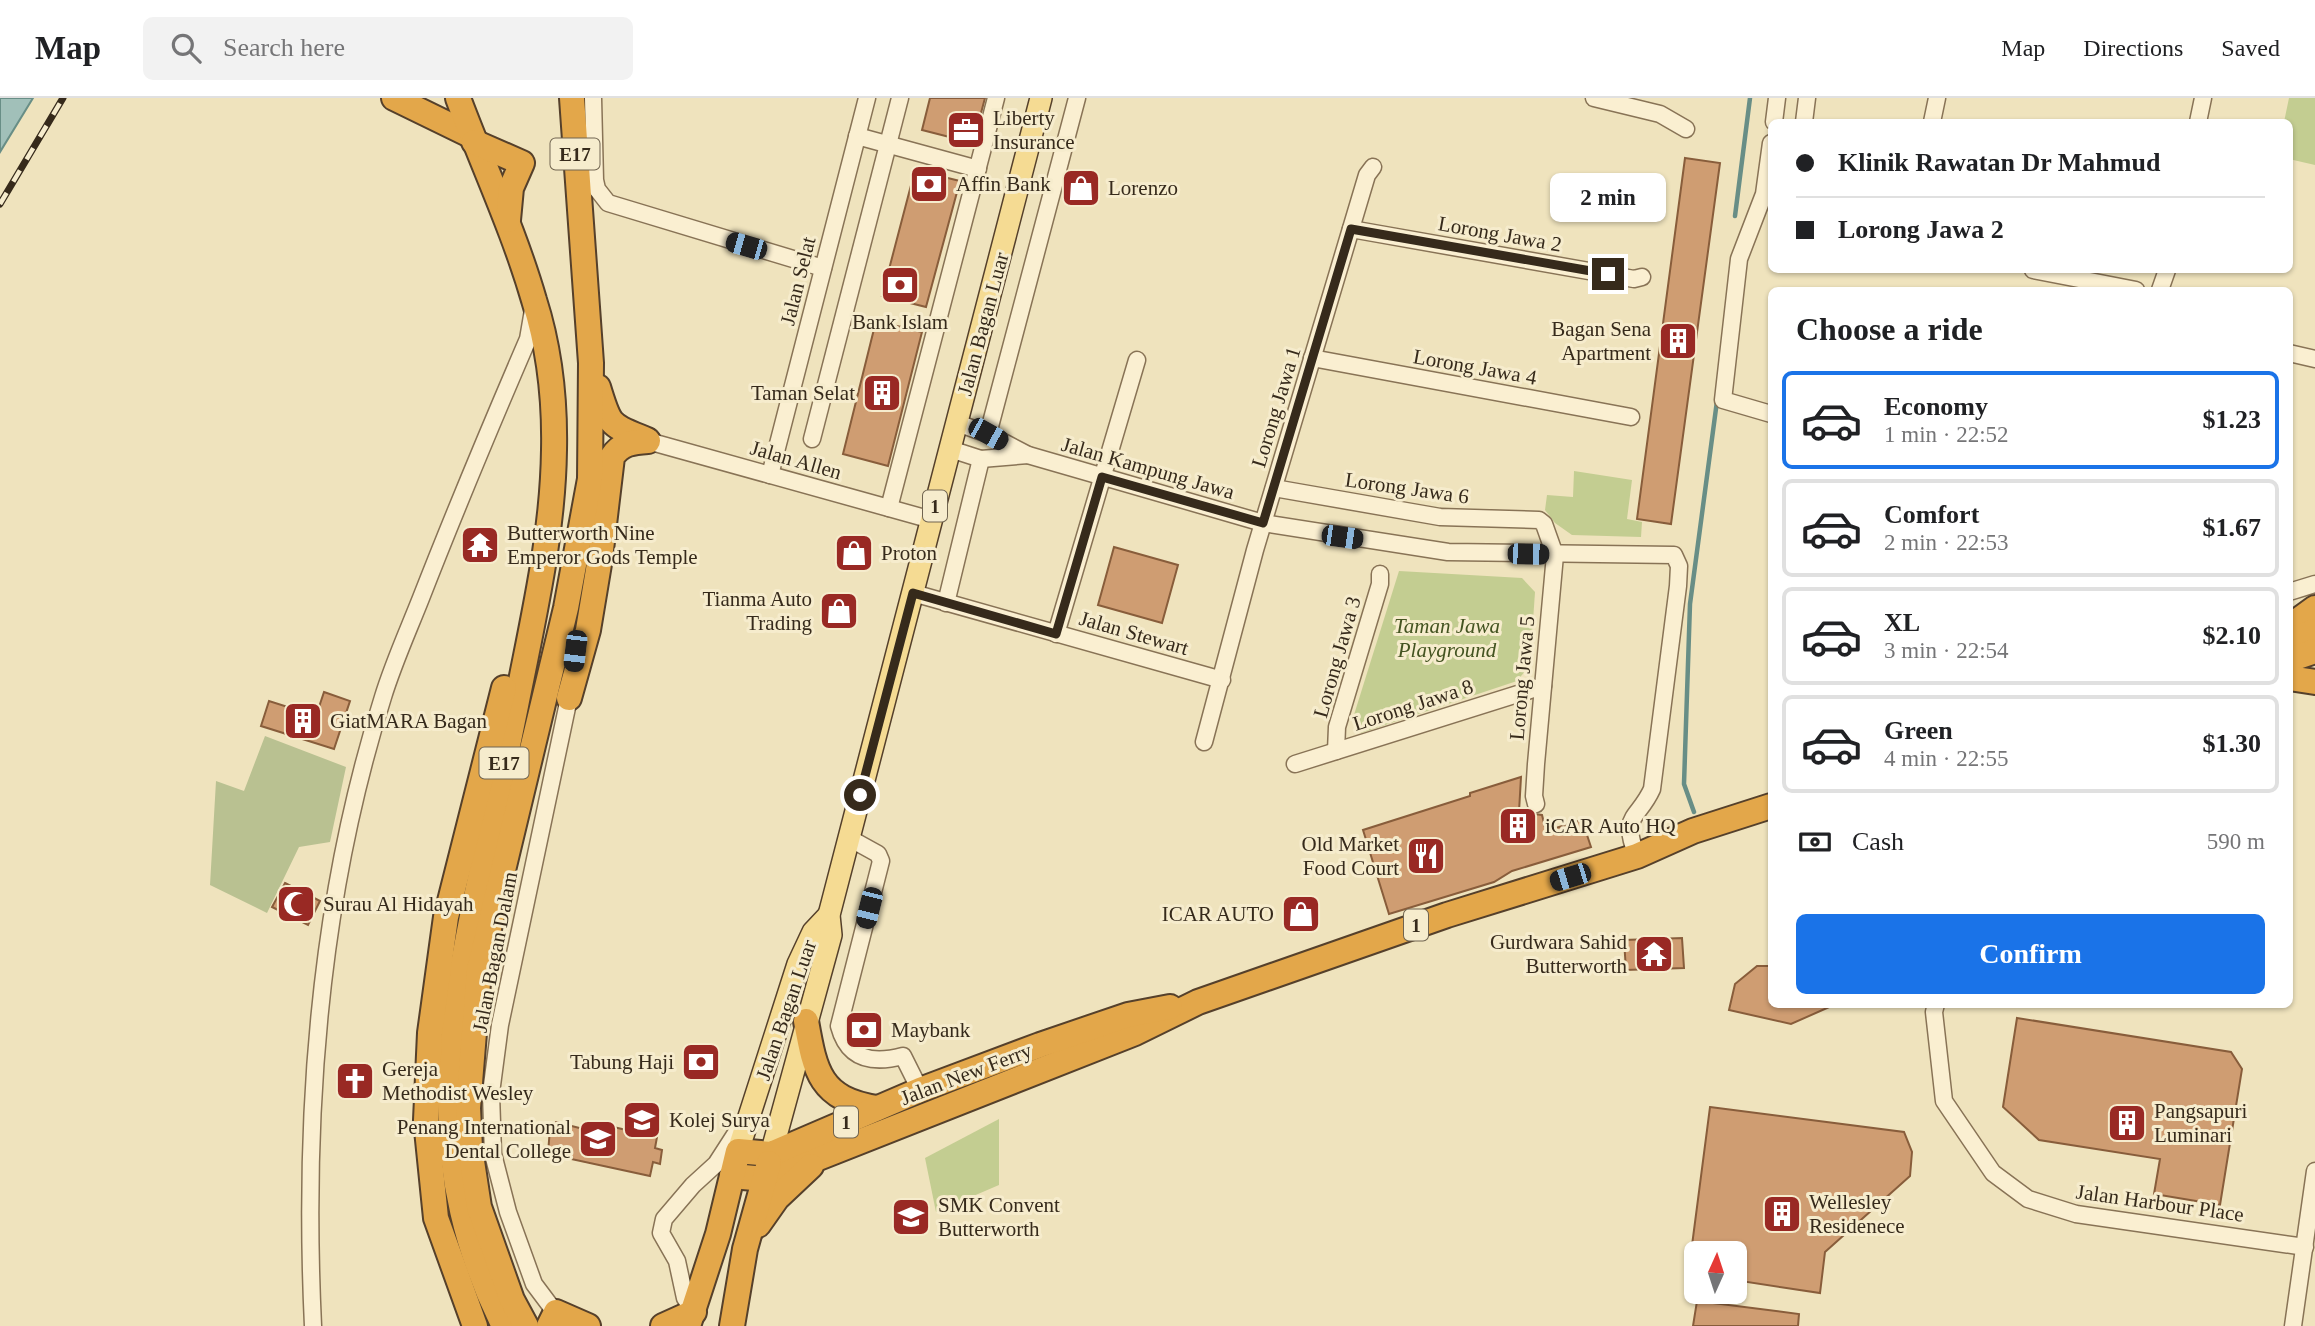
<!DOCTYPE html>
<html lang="en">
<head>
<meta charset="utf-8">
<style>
	body { margin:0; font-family:"Times New Roman",serif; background:#f2f2f2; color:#202124; height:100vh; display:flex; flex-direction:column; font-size:26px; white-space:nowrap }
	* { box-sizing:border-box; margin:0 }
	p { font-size:23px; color:#757577 }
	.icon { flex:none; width:38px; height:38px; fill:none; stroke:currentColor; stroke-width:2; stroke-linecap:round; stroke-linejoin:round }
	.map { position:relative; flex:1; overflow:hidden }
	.details { position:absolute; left:1768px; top:189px; width:525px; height:721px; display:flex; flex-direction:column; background:#fff; border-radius:10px; box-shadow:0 2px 5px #0004 }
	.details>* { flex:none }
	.top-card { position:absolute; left:1768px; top:21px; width:525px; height:154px; border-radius:10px; box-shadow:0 2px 5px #0004; display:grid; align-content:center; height:154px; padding:0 28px; background:#fff }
	.needle { width:46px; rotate:3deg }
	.buttons { position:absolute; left:1684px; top:1143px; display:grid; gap:14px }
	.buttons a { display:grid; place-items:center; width:63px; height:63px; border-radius:10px; background:#fff; box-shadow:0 2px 5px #0004; font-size:35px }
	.end { position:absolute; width:32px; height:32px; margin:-16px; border:9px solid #362a1b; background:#fff; box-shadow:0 0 0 4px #fff }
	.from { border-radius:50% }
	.bubble { position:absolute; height:49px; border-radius:10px; background:#fff; box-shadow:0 2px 5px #0004; font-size:23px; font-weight:800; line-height:49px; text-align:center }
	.car { position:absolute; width:21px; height:42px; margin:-21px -10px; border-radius:9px; box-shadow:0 0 5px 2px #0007; background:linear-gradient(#222 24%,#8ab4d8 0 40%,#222 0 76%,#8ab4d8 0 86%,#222 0) }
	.top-card b { display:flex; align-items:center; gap:24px; height:66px; font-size:26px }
	.top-card b+b { border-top:2px solid #e0e0e0 }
	.top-card i { width:18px; height:18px; background:#202124 }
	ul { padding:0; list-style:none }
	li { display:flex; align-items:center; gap:21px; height:98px; margin:0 14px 10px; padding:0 14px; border:4px solid #e0e0e0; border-radius:10px }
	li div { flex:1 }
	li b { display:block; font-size:26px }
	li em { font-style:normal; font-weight:800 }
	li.on { border-color:#1a73e8 }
	li>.icon { width:63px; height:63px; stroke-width:1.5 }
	h2 { padding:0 28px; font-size:32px; line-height:84px }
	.pay { display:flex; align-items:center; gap:18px; height:77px; padding:0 28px; font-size:26px }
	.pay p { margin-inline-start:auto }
	.primary-button { display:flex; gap:14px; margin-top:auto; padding:14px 28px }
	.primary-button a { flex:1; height:80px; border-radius:10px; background:#1a73e8; color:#fff; font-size:28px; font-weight:800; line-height:80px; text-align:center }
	header { display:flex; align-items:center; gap:42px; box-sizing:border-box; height:98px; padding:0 35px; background:#fff; border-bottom:2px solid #e0e0e0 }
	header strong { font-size:33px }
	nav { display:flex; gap:38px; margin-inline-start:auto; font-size:24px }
	.search { width:490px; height:63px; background:#f2f2f2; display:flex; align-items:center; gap:18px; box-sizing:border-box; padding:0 24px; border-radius:10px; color:#757577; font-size:26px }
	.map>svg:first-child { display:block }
	.green { fill:#c3cd91 }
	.cemetery { fill:#b9c191 }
	.water { fill:#a1c0b9; stroke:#688e86; stroke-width:2 }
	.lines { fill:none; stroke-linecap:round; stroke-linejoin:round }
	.stream { stroke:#688e86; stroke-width:4.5 }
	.building { fill:#cf9d72; stroke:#885d3b; stroke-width:2 }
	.minor-casing { stroke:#887356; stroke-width:19 }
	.major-casing { stroke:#55402b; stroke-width:24 }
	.highway-casing { stroke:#55402b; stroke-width:28 }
	.minor { stroke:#faefd1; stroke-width:16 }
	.major { stroke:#f5db93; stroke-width:21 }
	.highway { stroke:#e3a74a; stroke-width:24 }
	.rail-casing { stroke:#362a1b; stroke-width:7 }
	.rail { stroke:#f6eccd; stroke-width:4.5; stroke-dasharray:13; stroke-linecap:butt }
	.route { stroke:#362a1b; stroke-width:9 }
	.labels { text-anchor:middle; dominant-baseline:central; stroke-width:6; stroke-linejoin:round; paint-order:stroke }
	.shield { fill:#f6eccd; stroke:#706450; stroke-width:2 }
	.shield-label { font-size:19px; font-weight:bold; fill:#362a1b }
	.poi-label { font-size:21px; fill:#362a1b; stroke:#f6eccd; text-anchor:start }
	.street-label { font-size:21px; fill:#362a1b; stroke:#f6eccd }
	.park-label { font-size:21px; font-style:italic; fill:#445421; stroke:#f6eccd }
</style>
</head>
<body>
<header>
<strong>Map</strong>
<div class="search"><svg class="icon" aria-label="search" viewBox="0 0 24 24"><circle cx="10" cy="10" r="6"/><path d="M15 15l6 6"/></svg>Search here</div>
<nav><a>Map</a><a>Directions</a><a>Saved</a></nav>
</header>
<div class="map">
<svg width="2315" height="1228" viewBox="0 0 2315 1228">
	<rect width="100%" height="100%" fill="#efe3bd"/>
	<g class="green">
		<path d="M2289,0H2315V67L2289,61V24H2284Z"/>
		<path d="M1574,373L1632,382L1627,421L1642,424L1641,439L1572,437L1555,425L1545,412L1547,397L1573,399Z"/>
		<path d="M1399,473L1522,480L1535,494L1530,567L1517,583L1361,635L1353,620Z"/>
		<path d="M999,1021V1087L936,1114L925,1060Z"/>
	</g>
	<path class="cemetery" d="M265,638L346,669L330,744L299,749L267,815L210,787L216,683L244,693Z"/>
	<path class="water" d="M0,0H33L0,54Z"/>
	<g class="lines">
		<g class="stream">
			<path d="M1735,118L1750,0"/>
			<path d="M1694,714L1684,686L1690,506L1717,303"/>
		</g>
	</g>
	<g class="building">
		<path d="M930,0H985L973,45L922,32Z"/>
		<path d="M1685,60L1720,65L1671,426L1637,421Z"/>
		<path d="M915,72L960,83L926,209L882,198Z"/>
		<path d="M876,223L922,234L888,368L843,356Z"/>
		<path d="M1114,449L1178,467L1162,525L1098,507Z"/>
		<path d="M324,594L350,603L334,651L261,628L269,603L316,618Z"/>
		<path d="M1521,679L1519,714L1542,717L1546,733L1582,722L1591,749L1512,773L1494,784L1389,816L1363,732L1470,698V695Z"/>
		<path d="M285,785L320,803L308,827L272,809Z"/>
		<path d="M1682,840L1684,870L1626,872L1624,842Z"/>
		<path d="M1757,868H1771V906H1836L1791,926L1729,912L1735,886Z"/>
		<path d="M2017,920L2231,954L2242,971L2220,1107L2154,1096L2160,1061L2039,1042L2003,1009Z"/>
		<path d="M1710,1009L1904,1034L1912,1054L1910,1078L1825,1154L1820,1195L1734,1182V1155H1691Z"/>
		<path d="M556,1024L595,1034L596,1025L657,1039L655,1050L662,1052L660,1066L653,1064L650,1078L548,1056L550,1030Z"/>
		<path d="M1697,1203L1799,1216L1798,1228H1693Z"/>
	</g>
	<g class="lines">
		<g class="minor-casing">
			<g id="minor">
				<path d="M593,0L595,82L597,91L608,105L823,170"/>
				<path d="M1594,0L1660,16L1686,31"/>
				<path d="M1774,24L1777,0"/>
				<path d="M1804,24L1807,0"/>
				<path d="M1932,24L1937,0"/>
				<path d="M2198,24L2203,0"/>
				<path d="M857,38L978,71"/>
				<path d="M1771,45L1764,96L1739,161L1723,302L1771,316"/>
				<path d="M1351,131L1634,181L1642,179"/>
				<path d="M2033,172L2136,192"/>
				<path d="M2160,192L2167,172"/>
				<path d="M2289,255L2315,261"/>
				<path d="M1312,260L1631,319"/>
				<path d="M957,325L988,336L1028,357L1263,425L1448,454L1674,457L1679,468L1678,488L1652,691C1638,722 1620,716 1637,758"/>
				<path d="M988,336L1077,0"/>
				<path d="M812,341L900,0"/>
				<path d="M648,343L932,422"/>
				<path d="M950,351L981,361L1028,357"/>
				<path d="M770,377L867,0"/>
				<path d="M1274,390L1440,419L1539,422L1544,426L1555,457L1536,666L1534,698L1536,706"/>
				<path d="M889,410L996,0"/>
				<path d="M2289,494L2315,486"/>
				<path d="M913,495L1222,582"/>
				<path d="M946,505L981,361"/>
				<path d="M1056,536L1137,262"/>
				<path d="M1204,644L1255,452L1367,77L1373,69"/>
				<path d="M1336,653L1337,629L1380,486V476"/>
				<path d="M1295,666L1543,588"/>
				<path d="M849,740L878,756L881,763L839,928C848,962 872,966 903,958L920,992"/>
				<path d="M1936,906L1934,914L1944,1003L1993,1075L2028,1101L2076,1116L2305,1149"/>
				<path d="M694,1214L685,1200L677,1163L661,1135L664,1121L693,1087L716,1066L736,1035"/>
				<path d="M561,1222L534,1186L508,1114L493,1056L491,995L500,927L569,600"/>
				<path d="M313,1228C303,1018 319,801 383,599C393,566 408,533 421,500C455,413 491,327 528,241L533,212"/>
				<path d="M2293,1228L2315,1073"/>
			</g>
		</g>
		<g class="major-casing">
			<g id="major">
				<path d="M738,1053L798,866L813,834L829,817"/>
				<path d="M771,1056L831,837L829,817L1041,0"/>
			</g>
		</g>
		<g class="highway-casing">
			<g id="highway">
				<path d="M394,0L472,38"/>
				<path d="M458,0C483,67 514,133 534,202C549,249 555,303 554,352C553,429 537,503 522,578C509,642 496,707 482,771C446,935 425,1071 504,1228"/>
				<path d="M474,44L522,65L511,90L508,122"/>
				<path d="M598,289C610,329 609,326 647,342"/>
				<path d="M2289,529L2315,510"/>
				<path d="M2289,542L2315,533"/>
				<path d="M2289,562L2315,553"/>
				<path d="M2289,580L2315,584"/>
				<path d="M569,600L588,532L600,460L612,359C621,345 633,344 648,343"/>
				<path d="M806,923C815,974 820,1001 877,1010"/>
				<path d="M732,1078L765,1081L1135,935L1198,904L1447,817L1637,758L1693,733L1771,708"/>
				<path d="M758,1127L777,1100L811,1068"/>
				<path d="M475,1228L436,1120L426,1022L430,935L446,819L504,590"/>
				<path d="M526,1228L512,1202L479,1109L470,1050L468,1010L479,872L566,510L590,381L591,265L572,0"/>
				<path d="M549,1228L556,1214L588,1228"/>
				<path d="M663,1228L694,1214"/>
				<path d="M688,1228L718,1136L738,1053L771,1056L920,992L1040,947L1128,917L1170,909"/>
				<path d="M732,1228L745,1151L769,1065"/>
			</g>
		</g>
		<use href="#minor" class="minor"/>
		<use href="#major" class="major"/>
		<use href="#highway" class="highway"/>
		<g class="rail-casing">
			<path id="rail" d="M0,106L63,0"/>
		</g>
		<use href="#rail" class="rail"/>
	</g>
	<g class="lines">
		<path class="route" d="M860,697L913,495L1056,536L1102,379L1263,425L1351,131L1608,176"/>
	</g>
	<defs>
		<g id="office-square" transform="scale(2.0125)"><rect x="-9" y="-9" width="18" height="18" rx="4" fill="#992924" stroke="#f6eccd"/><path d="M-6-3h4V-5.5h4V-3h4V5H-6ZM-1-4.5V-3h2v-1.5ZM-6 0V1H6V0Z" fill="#fff"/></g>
		<g id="bank-square" transform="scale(2.0125)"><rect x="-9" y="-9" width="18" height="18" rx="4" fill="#992924" stroke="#f6eccd"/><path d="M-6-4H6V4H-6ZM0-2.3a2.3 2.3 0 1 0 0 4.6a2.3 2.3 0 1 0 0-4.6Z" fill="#fff"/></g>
		<g id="shop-square" transform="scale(2.0125)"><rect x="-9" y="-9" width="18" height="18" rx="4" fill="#992924" stroke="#f6eccd"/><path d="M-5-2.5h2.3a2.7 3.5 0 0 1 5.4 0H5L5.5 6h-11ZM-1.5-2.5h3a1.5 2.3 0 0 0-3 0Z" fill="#fff"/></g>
		<g id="building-square" transform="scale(2.0125)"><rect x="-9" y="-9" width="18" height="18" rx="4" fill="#992924" stroke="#f6eccd"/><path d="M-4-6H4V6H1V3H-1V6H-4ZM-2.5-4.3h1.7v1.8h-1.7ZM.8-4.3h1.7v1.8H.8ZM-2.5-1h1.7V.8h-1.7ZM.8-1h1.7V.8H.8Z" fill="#fff"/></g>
		<g id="temple-square" transform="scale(2.0125)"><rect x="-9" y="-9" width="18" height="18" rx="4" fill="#992924" stroke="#f6eccd"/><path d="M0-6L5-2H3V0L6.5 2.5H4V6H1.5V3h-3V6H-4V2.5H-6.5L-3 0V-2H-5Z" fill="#fff"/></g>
		<g id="restaurant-square" transform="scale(2.0125)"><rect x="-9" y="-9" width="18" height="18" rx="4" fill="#992924" stroke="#f6eccd"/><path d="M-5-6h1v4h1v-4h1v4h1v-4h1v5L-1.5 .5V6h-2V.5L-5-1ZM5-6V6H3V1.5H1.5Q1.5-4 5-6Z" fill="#fff"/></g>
		<g id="mosque-square" transform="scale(2.0125)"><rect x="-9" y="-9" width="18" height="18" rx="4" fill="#992924" stroke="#f6eccd"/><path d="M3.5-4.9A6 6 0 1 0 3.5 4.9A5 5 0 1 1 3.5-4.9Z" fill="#fff"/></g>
		<g id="church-square" transform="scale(2.0125)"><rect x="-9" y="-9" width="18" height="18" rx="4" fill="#992924" stroke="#f6eccd"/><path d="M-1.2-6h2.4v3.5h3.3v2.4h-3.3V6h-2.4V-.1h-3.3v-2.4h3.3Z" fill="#fff"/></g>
		<g id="university-square" transform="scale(2.0125)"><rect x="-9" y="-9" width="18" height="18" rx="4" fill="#992924" stroke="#f6eccd"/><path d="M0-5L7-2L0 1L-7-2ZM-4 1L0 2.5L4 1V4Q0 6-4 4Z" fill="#fff"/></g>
		<g id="school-square" transform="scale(2.0125)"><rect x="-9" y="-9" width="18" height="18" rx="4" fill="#992924" stroke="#f6eccd"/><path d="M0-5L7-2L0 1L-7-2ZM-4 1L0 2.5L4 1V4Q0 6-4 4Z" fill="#fff"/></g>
	</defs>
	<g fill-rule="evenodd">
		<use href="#office-square" x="966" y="32"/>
		<use href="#bank-square" x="929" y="86"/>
		<use href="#shop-square" x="1081" y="90"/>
		<use href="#bank-square" x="900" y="187"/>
		<use href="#building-square" x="1678" y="243"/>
		<use href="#building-square" x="882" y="295"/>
		<use href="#temple-square" x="480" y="447"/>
		<use href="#shop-square" x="854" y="455"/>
		<use href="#shop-square" x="839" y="513"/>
		<use href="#building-square" x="303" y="623"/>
		<use href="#building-square" x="1518" y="728"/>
		<use href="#restaurant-square" x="1426" y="758"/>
		<use href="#mosque-square" x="296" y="806"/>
		<use href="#shop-square" x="1301" y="816"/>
		<use href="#temple-square" x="1654" y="856"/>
		<use href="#bank-square" x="864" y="932"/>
		<use href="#bank-square" x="701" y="964"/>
		<use href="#church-square" x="355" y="983"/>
		<use href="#university-square" x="642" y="1022"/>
		<use href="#building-square" x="2127" y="1025"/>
		<use href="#university-square" x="598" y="1041"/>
		<use href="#building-square" x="1782" y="1116"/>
		<use href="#school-square" x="911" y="1119"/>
	</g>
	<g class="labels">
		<g class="shield">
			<rect x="550.5" y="40.5" width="49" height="31" rx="5"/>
			<rect x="923" y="392.5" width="24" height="31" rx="5"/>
			<rect x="479.5" y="649.5" width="49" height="31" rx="5"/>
			<rect x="1404" y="811.5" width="24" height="31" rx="5"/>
			<rect x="834" y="1008.5" width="24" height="31" rx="5"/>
		</g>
		<g class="shield-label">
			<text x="575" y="56">E17</text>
			<text x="935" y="408">1</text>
			<text x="504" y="665">E17</text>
			<text x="1416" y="827">1</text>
			<text x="846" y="1024">1</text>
		</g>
		<g class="poi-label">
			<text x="993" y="20">Liberty<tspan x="993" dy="24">Insurance</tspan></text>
			<text x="956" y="86">Affin Bank</text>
			<text x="1108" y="90">Lorenzo</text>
			<text x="900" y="224" text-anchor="middle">Bank Islam</text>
			<text x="1651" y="231" text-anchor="end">Bagan Sena<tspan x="1651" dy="24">Apartment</tspan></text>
			<text x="855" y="295" text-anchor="end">Taman Selat</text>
			<text x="507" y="435">Butterworth Nine<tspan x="507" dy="24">Emperor Gods Temple</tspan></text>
			<text x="881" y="455">Proton</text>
			<text x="812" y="501" text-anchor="end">Tianma Auto<tspan x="812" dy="24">Trading</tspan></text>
			<text x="330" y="623">GiatMARA Bagan</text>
			<text x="1545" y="728">iCAR Auto HQ</text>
			<text x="1399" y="746" text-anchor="end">Old Market<tspan x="1399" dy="24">Food Court</tspan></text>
			<text x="323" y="806">Surau Al Hidayah</text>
			<text x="1274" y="816" text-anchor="end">ICAR AUTO</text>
			<text x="1627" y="844" text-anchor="end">Gurdwara Sahid<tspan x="1627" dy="24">Butterworth</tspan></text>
			<text x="891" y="932">Maybank</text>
			<text x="674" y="964" text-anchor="end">Tabung Haji</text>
			<text x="382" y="971">Gereja<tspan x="382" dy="24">Methodist Wesley</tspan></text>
			<text x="2154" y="1013">Pangsapuri<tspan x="2154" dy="24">Luminari</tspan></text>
			<text x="669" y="1022">Kolej Surya</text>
			<text x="571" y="1029" text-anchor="end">Penang International<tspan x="571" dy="24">Dental College</tspan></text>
			<text x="1809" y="1104">Wellesley<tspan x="1809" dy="24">Residenece</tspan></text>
			<text x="938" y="1107">SMK Convent<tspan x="938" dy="24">Butterworth</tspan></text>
		</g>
		<g class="street-label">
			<text transform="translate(1500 136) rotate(10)">Lorong Jawa 2</text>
			<text transform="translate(798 183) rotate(-76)">Jalan Selat</text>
			<text transform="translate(983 226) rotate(-75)">Jalan Bagan Luar</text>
			<text transform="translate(1475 269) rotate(10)">Lorong Jawa 4</text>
			<text transform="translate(1276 309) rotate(-73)">Lorong Jawa 1</text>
			<text transform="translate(796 362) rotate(16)">Jalan Allen</text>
			<text transform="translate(1148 370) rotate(16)">Jalan Kampung Jawa</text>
			<text transform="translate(1407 390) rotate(8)">Lorong Jawa 6</text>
			<text transform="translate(1134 535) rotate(16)">Jalan Stewart</text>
			<text transform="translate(1337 559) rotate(-74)">Lorong Jawa 3</text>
			<text transform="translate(1522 580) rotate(-85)">Lorong Jawa 5</text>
			<text transform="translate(1413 607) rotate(-18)">Lorong Jawa 8</text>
			<text transform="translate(495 854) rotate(-79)">Jalan Bagan Dalam</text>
			<text transform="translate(786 912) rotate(-71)">Jalan Bagan Luar</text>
			<text transform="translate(966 976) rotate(-21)">Jalan New Ferry</text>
			<text transform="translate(2160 1105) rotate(8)">Jalan Harbour Place</text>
		</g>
		<g class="park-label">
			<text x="1447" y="528">Taman Jawa<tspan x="1447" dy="24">Playground</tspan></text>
		</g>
	</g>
</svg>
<div class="buttons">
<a><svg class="needle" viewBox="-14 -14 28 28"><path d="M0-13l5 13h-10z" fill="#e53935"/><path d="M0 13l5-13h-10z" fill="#757577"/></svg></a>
</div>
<i class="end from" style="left:860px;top:697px"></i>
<i class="end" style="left:1608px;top:176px"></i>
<div class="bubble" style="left:1550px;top:75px;width:116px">2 min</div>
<i class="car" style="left:746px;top:148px;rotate:286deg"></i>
<i class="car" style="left:988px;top:336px;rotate:119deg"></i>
<i class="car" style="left:1342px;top:439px;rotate:98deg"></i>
<i class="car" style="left:1528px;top:456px;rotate:91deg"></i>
<i class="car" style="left:575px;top:553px;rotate:187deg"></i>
<i class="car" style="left:1570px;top:779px;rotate:253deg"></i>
<i class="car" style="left:869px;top:810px;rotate:194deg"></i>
<div class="top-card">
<b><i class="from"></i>Klinik Rawatan Dr Mahmud</b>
<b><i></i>Lorong Jawa 2</b>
</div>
<section class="details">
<h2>Choose a ride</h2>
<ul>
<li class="on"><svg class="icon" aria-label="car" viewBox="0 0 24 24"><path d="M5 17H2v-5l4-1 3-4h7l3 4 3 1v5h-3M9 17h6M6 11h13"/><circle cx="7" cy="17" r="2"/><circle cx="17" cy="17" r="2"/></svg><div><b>Economy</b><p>1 min · 22:52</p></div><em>$1.23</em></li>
<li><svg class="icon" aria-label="car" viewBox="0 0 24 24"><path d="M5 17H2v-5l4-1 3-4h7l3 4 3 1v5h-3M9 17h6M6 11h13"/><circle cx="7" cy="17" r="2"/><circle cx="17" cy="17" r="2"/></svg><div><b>Comfort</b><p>2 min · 22:53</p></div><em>$1.67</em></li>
<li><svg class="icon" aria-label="car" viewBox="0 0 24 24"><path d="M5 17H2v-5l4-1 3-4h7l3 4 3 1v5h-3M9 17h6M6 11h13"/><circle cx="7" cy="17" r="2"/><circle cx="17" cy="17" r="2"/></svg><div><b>XL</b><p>3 min · 22:54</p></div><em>$2.10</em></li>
<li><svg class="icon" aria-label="car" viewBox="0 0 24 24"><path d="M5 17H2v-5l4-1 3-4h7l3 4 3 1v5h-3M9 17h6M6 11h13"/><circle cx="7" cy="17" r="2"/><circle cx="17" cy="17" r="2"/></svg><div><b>Green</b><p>4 min · 22:55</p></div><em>$1.30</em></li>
</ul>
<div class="pay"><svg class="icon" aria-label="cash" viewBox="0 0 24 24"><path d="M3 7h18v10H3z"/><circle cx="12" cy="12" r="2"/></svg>Cash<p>590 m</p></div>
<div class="primary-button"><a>Confirm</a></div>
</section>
</div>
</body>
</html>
